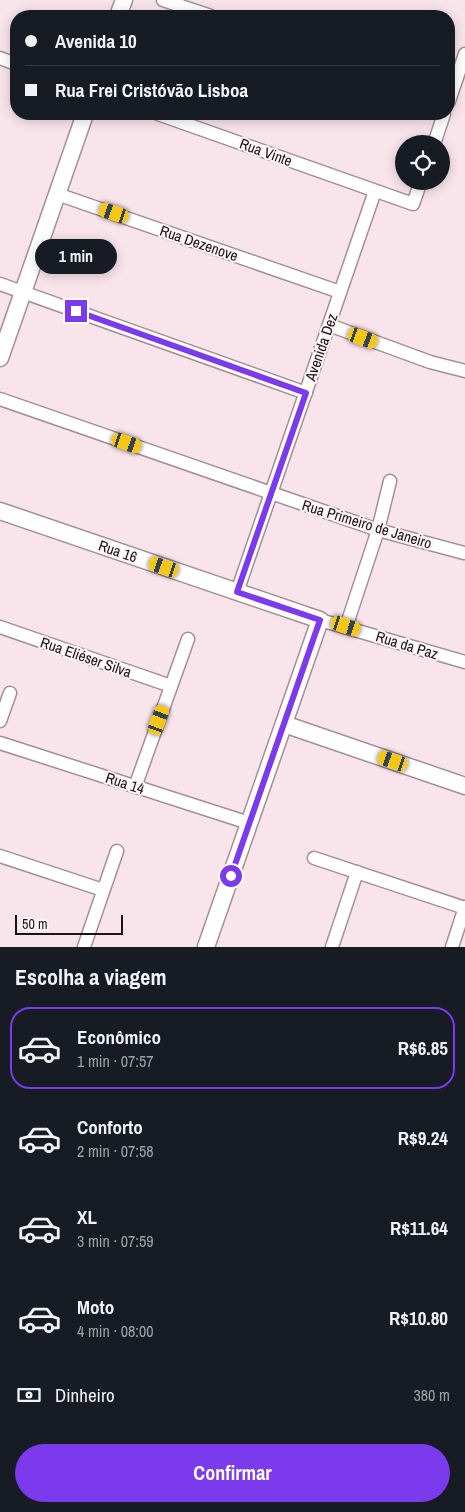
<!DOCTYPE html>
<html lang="pt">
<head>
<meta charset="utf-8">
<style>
	body { margin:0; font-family:"Archivo Narrow",sans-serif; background:#242831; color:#f1f3f6; height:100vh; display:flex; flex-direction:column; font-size:19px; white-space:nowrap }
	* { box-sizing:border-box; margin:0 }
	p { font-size:16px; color:#9ea1a6 }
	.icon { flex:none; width:28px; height:28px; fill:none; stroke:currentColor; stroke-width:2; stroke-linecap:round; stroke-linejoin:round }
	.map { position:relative; height:947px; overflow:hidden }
	.sheet { display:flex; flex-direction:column; background:#171b24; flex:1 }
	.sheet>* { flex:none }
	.guide { position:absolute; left:10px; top:10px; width:445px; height:110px; border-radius:20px; box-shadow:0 2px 12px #0003; display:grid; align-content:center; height:110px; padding:0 15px; background:#171b24 }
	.controls { position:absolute; left:395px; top:135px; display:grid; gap:10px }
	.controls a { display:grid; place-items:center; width:55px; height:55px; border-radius:50%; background:#171b24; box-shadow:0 2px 12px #0003; font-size:25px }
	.scale { position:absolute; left:15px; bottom:12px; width:108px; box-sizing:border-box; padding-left:5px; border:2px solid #1a1316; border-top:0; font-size:14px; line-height:18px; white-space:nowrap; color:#1a1316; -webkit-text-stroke:4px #fdf5f8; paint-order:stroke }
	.end { position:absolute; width:22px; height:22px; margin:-11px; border:6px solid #7c3aed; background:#fff; box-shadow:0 0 0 2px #fff }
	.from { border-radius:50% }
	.bubble { position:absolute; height:35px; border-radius:18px; background:#171b24; box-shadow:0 2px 12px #0003; font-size:16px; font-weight:800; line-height:35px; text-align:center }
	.car { position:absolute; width:15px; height:30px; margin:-15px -8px; border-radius:6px; box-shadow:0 0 4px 1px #0007; background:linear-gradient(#f5c518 24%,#345 0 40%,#f5c518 0 76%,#345 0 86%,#f5c518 0) }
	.guide b { display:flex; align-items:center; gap:18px; height:48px; font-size:19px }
	.guide b+b { border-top:1px solid #363941 }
	.guide i { width:12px; height:12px; background:#f1f3f6 }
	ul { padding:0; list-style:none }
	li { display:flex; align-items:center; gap:15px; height:82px; margin:0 10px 8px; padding:0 5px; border:2px solid transparent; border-radius:20px }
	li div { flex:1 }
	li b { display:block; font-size:19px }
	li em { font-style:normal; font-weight:800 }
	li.on { border-color:#7c3aed }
	li>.icon { width:45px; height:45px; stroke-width:1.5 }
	h2 { padding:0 15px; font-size:22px; line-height:60px }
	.pay { display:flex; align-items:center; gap:12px; height:55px; padding:0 15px; font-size:19px }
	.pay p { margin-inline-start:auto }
	.action { display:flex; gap:10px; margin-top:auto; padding:10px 15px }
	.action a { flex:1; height:58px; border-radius:30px; background:#7c3aed; color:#fff; font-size:20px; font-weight:800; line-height:58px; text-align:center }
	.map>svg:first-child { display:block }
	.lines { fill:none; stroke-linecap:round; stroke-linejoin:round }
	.minor-casing { stroke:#a28f97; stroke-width:15 }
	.tertiary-casing { stroke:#a28f97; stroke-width:19 }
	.minor { stroke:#fff; stroke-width:12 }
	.tertiary { stroke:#fff; stroke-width:16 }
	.route { stroke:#7c3aed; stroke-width:6 }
	.labels { text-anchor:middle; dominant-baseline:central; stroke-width:4; stroke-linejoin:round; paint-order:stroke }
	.street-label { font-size:15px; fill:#1a1316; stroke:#fdf5f8 }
</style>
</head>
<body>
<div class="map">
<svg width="465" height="947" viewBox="0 0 465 947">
	<rect width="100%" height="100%" fill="#f9e4ec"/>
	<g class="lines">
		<g class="minor-casing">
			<g id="minor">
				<path d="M163,0L211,16"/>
				<path d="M0,58L16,64"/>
				<path d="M449,101L465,54"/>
				<path d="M158,114L413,204L421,181"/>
				<path d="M434,144L444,114"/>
				<path d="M57,194L340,292"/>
				<path d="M0,284L306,393"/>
				<path d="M329,325L430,362L465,371"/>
				<path d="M0,399L378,530L464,553"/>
				<path d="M237,592L375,191"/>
				<path d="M320,620L465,662"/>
				<path d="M0,627L171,686"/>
				<path d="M346,627L378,530L390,481"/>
				<path d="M0,721L10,693"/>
				<path d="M0,743L249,823"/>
				<path d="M135,787L188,639"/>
				<path d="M0,856L103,890"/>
				<path d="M314,858L465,908"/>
				<path d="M84,947L117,851"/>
				<path d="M332,947L357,872"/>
				<path d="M452,947L465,907"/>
			</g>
		</g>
		<g class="tertiary-casing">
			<g id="tertiary">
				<path d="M118,16L124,0"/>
				<path d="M0,358L85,114"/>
				<path d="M0,511L320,620L206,947"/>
				<path d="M284,724L465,786"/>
			</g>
		</g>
		<use href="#minor" class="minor"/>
		<use href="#tertiary" class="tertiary"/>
	</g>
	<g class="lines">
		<path class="route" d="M76,311L306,393L237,592L320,620L231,876"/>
	</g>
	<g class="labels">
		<g class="street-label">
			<text transform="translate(266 152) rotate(20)">Rua Vinte</text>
			<text transform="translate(199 243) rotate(19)">Rua Dezenove</text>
			<text transform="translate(321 347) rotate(-71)">Avenida Dez</text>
			<text transform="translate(367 524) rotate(17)">Rua Primeiro de Janeiro</text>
			<text transform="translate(118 551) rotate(19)">Rua 16</text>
			<text transform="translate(407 645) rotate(17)">Rua da Paz</text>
			<text transform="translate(86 657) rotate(19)">Rua Eliéser Silva</text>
			<text transform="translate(125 783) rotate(18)">Rua 14</text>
		</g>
	</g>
</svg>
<div class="controls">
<a><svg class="icon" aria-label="locate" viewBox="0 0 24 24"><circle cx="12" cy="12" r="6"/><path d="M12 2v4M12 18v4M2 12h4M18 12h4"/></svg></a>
</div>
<div class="scale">50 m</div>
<i class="end from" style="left:231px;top:876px"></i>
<i class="end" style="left:76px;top:311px"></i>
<div class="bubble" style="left:35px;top:239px;width:82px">1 min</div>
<i class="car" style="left:114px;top:213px;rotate:289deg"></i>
<i class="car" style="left:363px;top:338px;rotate:110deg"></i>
<i class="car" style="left:127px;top:443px;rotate:109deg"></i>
<i class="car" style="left:164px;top:567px;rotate:289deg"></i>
<i class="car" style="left:346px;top:626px;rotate:108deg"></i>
<i class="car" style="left:159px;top:720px;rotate:20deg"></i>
<i class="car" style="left:393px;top:761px;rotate:289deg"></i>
<div class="guide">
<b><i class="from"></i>Avenida 10</b>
<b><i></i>Rua Frei Cristóvão Lisboa</b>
</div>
</div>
<section class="sheet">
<h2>Escolha a viagem</h2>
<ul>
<li class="on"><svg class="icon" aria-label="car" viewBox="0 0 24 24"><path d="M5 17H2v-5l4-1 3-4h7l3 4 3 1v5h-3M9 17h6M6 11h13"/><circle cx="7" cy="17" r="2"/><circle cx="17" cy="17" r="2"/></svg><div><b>Econômico</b><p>1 min · 07:57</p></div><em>R$6.85</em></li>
<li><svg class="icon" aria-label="car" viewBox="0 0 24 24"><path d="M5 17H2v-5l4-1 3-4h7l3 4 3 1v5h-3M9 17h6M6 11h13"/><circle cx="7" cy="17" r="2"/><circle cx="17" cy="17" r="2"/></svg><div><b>Conforto</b><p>2 min · 07:58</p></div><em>R$9.24</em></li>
<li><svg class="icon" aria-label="car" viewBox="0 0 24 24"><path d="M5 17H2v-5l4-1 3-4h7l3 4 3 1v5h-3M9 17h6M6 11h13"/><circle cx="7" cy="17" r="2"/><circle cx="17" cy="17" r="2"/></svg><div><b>XL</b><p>3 min · 07:59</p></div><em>R$11.64</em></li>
<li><svg class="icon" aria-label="car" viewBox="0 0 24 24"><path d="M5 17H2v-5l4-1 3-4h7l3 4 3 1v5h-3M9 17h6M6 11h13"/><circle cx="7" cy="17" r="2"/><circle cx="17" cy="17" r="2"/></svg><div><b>Moto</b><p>4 min · 08:00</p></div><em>R$10.80</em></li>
</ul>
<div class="pay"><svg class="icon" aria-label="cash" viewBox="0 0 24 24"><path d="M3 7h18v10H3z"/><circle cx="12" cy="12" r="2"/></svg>Dinheiro<p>380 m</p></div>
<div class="action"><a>Confirmar</a></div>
</section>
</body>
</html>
